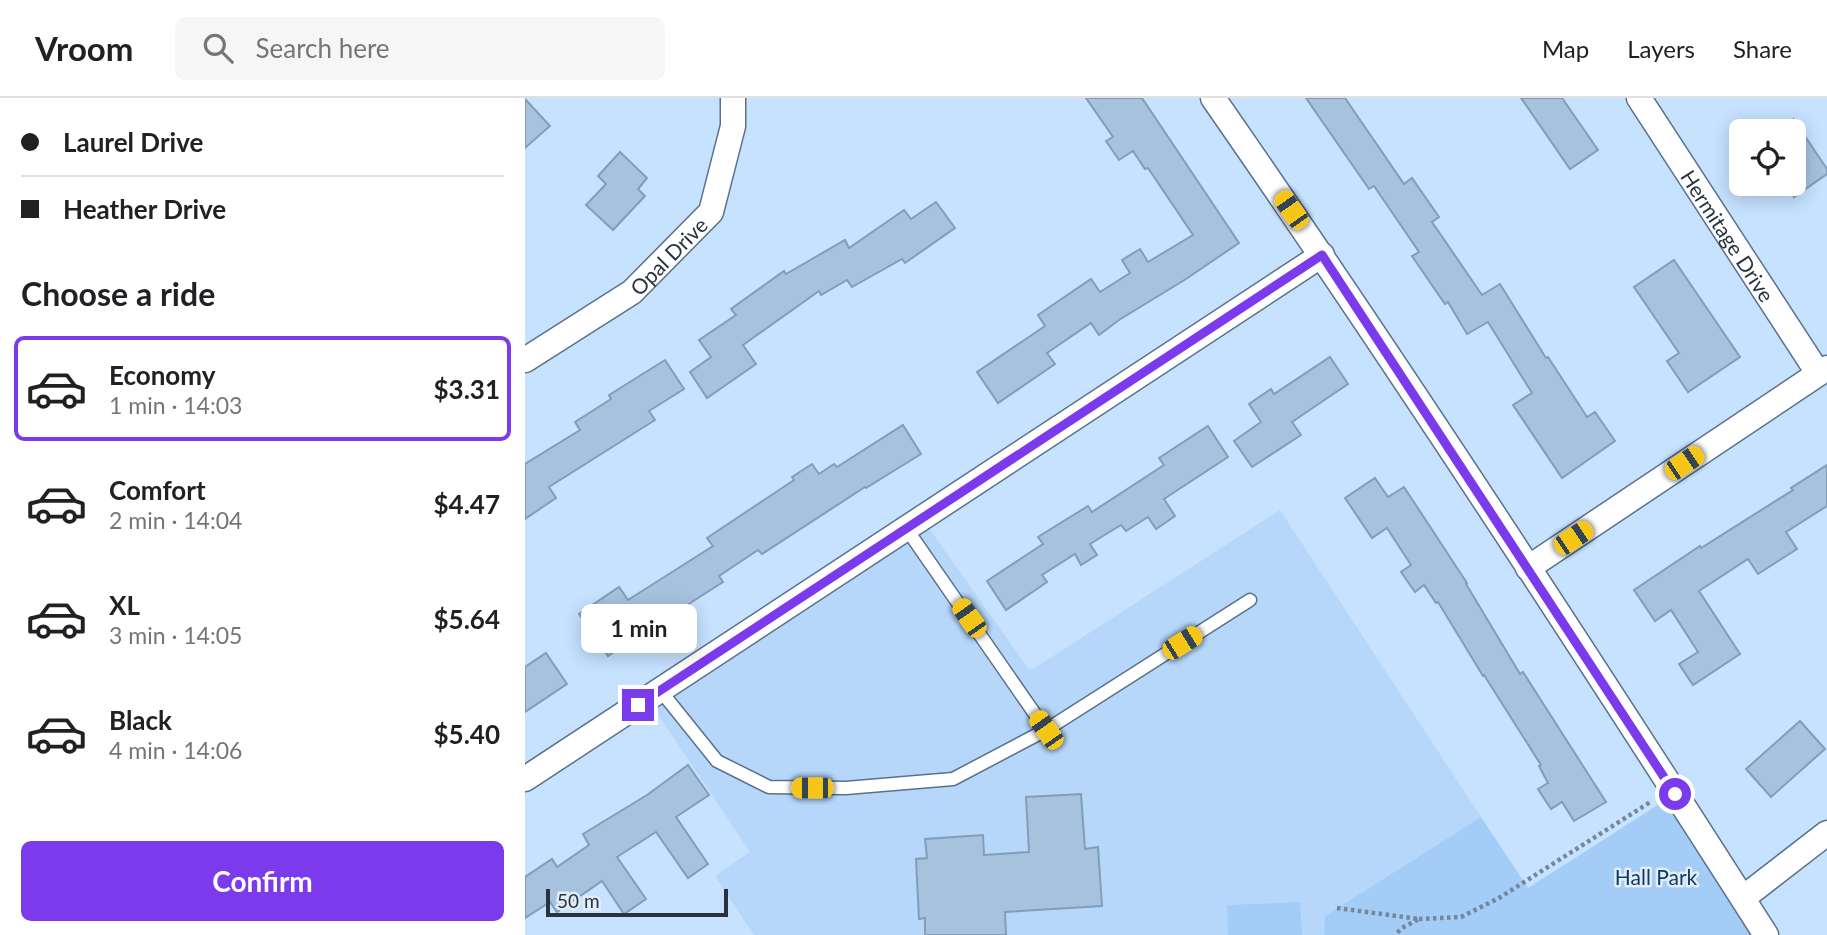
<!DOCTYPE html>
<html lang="en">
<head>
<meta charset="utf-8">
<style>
	body { margin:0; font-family:Lato,sans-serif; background:#f6f6f6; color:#202124; height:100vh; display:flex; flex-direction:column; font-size:26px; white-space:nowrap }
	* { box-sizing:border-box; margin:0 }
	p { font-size:23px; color:#757577 }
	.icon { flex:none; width:38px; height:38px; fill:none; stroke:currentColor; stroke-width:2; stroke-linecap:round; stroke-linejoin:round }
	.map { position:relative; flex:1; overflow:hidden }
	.panel { display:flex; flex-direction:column; background:#fff; width:525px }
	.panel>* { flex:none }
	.banner { display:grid; align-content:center; height:154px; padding:0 21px; background:#fff }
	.tools { position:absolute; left:1204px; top:21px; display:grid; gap:14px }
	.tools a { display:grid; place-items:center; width:77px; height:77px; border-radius:10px; background:#fff; box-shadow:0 4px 18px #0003; font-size:35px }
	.scale { position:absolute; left:21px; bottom:18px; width:182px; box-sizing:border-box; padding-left:7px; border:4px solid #28333e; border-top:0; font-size:19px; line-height:24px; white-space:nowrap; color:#28333e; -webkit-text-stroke:5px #e2edf9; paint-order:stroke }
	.end { position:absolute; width:32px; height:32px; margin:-16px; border:9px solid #7c3aed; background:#fff; box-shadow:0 0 0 4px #fff }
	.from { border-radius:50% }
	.bubble { position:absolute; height:49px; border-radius:10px; background:#fff; box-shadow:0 4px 18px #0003; font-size:23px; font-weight:700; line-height:49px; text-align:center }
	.car { position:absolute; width:21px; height:42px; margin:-21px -10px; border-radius:9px; box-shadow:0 0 5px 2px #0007; background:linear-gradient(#f5c518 24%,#345 0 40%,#f5c518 0 76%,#345 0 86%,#f5c518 0) }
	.banner b { display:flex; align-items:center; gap:24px; height:66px; font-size:26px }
	.banner b+b { border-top:2px solid #e0e0e0 }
	.banner i { width:18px; height:18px; background:#202124 }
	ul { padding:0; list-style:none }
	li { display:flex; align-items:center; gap:21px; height:105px; margin:0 14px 10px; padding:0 7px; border:4px solid transparent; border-radius:10px }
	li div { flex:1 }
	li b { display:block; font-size:26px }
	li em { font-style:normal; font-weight:700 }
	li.selected { border-color:#7c3aed }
	li>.icon { width:63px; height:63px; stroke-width:1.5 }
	h2 { padding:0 21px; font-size:32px; line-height:84px }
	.button { display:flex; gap:14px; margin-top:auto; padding:14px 21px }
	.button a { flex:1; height:80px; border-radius:10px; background:#7c3aed; color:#fff; font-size:28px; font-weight:700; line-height:80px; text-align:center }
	header { display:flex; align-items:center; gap:42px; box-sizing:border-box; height:98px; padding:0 35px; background:#fff; border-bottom:2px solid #e0e0e0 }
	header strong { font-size:33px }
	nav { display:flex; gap:38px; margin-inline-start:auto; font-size:24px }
	.search { width:490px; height:63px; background:#f6f6f6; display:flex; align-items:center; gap:18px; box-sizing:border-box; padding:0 24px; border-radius:10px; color:#757577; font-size:26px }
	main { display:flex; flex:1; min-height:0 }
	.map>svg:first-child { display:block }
	.built { fill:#b6d7fa }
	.green { fill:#a3ccf7 }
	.building { fill:#a7c2de; stroke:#839db8; stroke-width:2 }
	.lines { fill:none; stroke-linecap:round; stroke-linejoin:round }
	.lane-casing { stroke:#59718b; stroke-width:15 }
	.street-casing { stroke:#59718b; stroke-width:27 }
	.path { stroke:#74879b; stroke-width:4.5; stroke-dasharray:3.5 3.5; stroke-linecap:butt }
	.lane { stroke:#fff; stroke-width:12 }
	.street { stroke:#fff; stroke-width:24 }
	.route { stroke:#7c3aed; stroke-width:9 }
	.labels { text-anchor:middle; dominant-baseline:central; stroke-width:5; stroke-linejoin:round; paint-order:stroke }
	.street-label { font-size:21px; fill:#28333e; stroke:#e2edf9 }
	.park-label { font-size:21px; fill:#0f3c65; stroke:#e2edf9 }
</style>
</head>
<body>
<header>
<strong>Vroom</strong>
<div class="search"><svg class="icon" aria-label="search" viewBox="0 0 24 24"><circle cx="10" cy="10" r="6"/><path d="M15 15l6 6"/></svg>Search here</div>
<nav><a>Map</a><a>Layers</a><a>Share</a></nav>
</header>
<main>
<section class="panel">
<div class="banner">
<b><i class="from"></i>Laurel Drive</b>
<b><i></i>Heather Drive</b>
</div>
<h2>Choose a ride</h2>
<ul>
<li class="selected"><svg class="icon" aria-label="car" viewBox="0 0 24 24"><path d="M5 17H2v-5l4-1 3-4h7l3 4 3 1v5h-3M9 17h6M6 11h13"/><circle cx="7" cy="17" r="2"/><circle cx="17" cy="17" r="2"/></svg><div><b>Economy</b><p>1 min · 14:03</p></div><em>$3.31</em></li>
<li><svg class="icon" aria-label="car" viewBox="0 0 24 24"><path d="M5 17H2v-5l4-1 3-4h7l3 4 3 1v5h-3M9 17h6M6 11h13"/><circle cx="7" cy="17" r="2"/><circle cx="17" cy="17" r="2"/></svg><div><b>Comfort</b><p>2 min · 14:04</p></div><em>$4.47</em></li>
<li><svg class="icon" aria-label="car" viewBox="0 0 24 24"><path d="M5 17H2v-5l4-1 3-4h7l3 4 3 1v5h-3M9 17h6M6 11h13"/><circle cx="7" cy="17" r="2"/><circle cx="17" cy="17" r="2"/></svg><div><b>XL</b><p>3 min · 14:05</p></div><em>$5.64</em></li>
<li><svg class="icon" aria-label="car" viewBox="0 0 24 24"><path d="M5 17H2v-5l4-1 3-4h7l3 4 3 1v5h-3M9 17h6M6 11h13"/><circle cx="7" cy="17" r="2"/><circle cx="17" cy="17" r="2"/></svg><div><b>Black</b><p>4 min · 14:06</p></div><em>$5.40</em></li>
</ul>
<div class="button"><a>Confirm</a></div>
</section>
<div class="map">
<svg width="1302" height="837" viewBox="0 0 1302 837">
	<rect width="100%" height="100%" fill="#c6e2ff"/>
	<path class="built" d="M389,409L505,573L755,412L956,719L800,818L799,837H229L190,778L225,754L116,591Z"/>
	<g class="green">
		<path d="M1150,696L1241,837H799L800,818L956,719L1003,790Z"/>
		<path d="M775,804L777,837H703L702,807Z"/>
	</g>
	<g class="building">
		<path d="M561,0H617L714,145L661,181L594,222L574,237L566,225L522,255L530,266L473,305L452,274L520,228L513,217L566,181L575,194L605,175L597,162L615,151L623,164L668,137L623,70L620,71L608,53L594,62L581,43L588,39Z"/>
		<path d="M781,0H820L879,86L887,80L914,119L907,124L957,197L975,186L1021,260L1023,259L1062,319L1070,314L1090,343L1037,380L988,307L1007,295L963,224L942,236L923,204L920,206L887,158L894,154L849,88L844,91Z"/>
		<path d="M996,0H1037L1073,52L1045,71Z"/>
		<path d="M0,1L25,28L0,50Z"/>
		<path d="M1269,22L1302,71V76L1269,99Z"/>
		<path d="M95,54L122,80L113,91L120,98L88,132L61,107L81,86L73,78Z"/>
		<path d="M411,104L430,130L380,165L377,161L327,189L322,182L296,197L294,193L218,247L231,266L182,300L165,274L186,259L174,242L211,217L206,211L259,173L261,176L320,142L324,150L379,112L386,121Z"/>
		<path d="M1149,162L1215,259L1163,294L1142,263L1154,255L1109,189Z"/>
		<path d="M805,259L823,286L767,324L776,337L727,369L709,343L736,324L724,306L746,291L749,296Z"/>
		<path d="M140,262L159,291L124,313L130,322L24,389L31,400L0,421V366L55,332L50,324L86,301L84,297Z"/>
		<path d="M378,327L396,356L341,390L340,389L237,456L233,452L194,478L198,484L137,523L136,521L83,558L54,516L94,489L103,502L188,448L182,440L269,382L267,379L287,366L294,376L309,366L312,369Z"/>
		<path d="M683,328L703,359L639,401L650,418L631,431L623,419L601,433L596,427L565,446L572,457L556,467L550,456L517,477L522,484L481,512L462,483L518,446L513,439L563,408L567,414L639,367L634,360Z"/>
		<path d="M1302,367V408L1261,434L1272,451L1233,476L1223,461L1174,493L1215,556L1168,587L1154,566L1173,554L1146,512L1130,523L1109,492L1175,448L1176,450L1268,392L1266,390Z"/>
		<path d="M850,380L863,399L879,389L942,485L941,486L995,576L998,574L1081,704L1049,723L1037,704L1026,711L1013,691L1023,685L1014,668L1016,667L959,577L958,578L913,504L911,505L899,487L890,494L876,474L886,467L862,430L847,440L820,400Z"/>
		<path d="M21,555L42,586L0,614V569Z"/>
		<path d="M1275,623L1300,651L1246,699L1221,671Z"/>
		<path d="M163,667L184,697L151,719L183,766L163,780L131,734L92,759L121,801L99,816L77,783L32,814L25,804L0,820V779L27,761L32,769L64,747L58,736L122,697Z"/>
		<path d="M556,696L560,751L573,749L577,808L480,814L481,837H400V820L394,821L391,761L402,760L400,741L458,737L459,757L504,754L501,699Z"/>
	</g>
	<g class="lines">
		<g class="lane-casing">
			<g id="lane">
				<path d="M381,430L521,632"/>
				<path d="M135,592L192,663L244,689L321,690L428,681L521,632L725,502"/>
			</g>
		</g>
		<g class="street-casing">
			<g id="street">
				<path d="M688,0C879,275 1061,555 1241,837"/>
				<path id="s1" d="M1114,0L1293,275"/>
				<path id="s2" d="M0,262L107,194L186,114L208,28V0"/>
				<path d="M1003,470L1302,270"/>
				<path d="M0,681L797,157"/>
				<path d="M1218,800L1302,735"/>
			</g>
		</g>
		<g class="path">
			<path d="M812,810L894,821L877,830L870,837"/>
			<path d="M894,821L936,819L974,800L1127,703"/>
		</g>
		<use href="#lane" class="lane"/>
		<use href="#street" class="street"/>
	</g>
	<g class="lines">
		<path class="route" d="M113,607L797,157L1150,696"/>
	</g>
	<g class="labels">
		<g class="street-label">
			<text stroke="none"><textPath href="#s1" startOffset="164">Hermitage Drive</textPath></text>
			<text stroke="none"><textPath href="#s2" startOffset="178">Opal Drive</textPath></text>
		</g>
		<g class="park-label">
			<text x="1131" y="778">Hall Park</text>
		</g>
	</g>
</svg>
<div class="tools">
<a><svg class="icon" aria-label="locate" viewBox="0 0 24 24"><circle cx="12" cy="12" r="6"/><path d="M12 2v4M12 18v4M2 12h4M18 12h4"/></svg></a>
</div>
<div class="scale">50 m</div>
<i class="end from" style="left:1150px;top:696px"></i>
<i class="end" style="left:113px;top:607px"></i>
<div class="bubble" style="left:56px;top:506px;width:116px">1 min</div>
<i class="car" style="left:766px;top:112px;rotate:325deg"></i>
<i class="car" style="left:1159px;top:365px;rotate:56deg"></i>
<i class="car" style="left:1048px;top:440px;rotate:56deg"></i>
<i class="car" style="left:444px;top:520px;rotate:325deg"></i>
<i class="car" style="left:657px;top:545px;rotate:58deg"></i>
<i class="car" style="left:521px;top:632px;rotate:325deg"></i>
<i class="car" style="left:287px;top:690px;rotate:270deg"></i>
</div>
</main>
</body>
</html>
